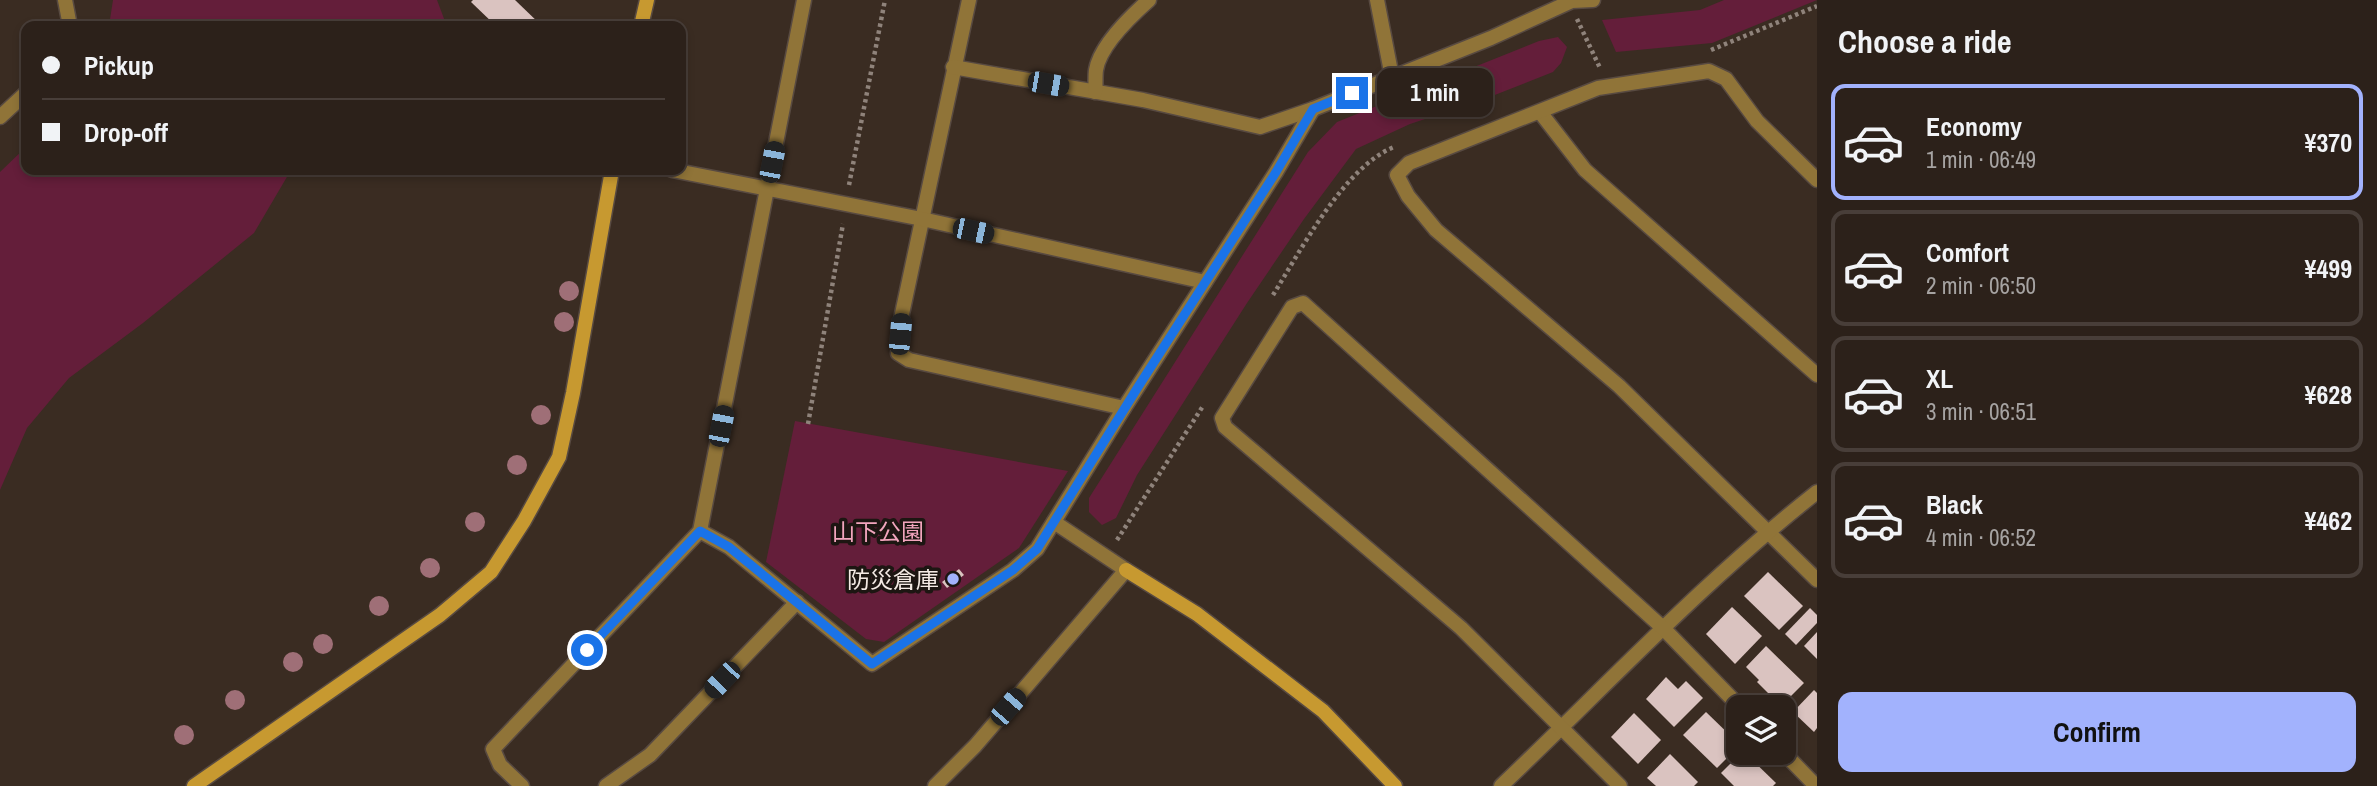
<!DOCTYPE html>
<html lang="en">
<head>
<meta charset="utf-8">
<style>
	body { margin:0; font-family:"Archivo Narrow","Noto Sans JP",sans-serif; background:#382e27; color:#f1f3f6; height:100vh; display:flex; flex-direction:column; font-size:26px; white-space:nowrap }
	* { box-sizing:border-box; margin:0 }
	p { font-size:23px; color:#a6a3a2 }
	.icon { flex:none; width:38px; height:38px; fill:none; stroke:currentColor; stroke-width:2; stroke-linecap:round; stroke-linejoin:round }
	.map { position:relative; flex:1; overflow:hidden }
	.drawer { display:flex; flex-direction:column; background:#2c211a; width:560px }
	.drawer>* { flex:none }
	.hud { position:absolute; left:21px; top:21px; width:665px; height:154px; border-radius:14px; box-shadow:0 4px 10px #0003,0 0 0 2px #483e39; display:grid; align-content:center; height:154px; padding:0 21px; background:#2c211a }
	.controls { position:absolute; left:1726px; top:695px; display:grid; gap:14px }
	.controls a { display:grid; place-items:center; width:70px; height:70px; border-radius:14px; background:#2c211a; box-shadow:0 4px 10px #0003,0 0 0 2px #483e39; font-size:35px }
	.end { position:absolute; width:32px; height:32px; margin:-16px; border:9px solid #1a73e8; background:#fff; box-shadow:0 0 0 4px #fff }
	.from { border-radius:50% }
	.bubble { position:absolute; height:49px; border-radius:14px; background:#2c211a; box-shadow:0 4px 10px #0003,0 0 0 2px #483e39; font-size:23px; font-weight:700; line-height:49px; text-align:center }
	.car { position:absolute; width:21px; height:42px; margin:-21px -10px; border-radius:9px; box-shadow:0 0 5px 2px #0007; background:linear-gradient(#222 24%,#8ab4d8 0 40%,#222 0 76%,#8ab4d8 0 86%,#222 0) }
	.hud b { display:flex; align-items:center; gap:24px; height:66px; font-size:26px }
	.hud b+b { border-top:2px solid #483e39 }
	.hud i { width:18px; height:18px; background:#f1f3f6 }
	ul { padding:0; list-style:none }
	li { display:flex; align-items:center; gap:21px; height:116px; margin:0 14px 10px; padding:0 7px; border:4px solid #483e39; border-radius:14px }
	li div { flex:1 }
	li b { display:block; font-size:26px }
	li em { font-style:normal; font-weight:700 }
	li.active { border-color:#a2b2fd }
	li>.icon { width:63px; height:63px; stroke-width:1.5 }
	h2 { padding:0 21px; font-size:32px; line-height:84px }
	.button { display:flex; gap:14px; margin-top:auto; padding:14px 21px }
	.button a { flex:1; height:80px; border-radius:14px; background:#a2b2fd; color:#111; font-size:28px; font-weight:700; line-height:80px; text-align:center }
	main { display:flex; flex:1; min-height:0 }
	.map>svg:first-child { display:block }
	.green { fill:#641e3a }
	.building { fill:#dac3c0 }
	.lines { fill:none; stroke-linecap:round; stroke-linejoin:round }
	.street-casing { stroke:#584a41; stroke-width:17 }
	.secondary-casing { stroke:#584a41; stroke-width:17 }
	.path { stroke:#8f837b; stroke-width:4.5; stroke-dasharray:3.5 3.5; stroke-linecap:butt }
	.street { stroke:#907438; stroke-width:14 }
	.secondary { stroke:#c79930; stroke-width:14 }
	.tree { fill:#9f6f77 }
	.route { stroke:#1a73e8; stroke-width:9 }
	.poi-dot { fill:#a2b2fd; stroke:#1d1612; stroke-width:2.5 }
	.labels { text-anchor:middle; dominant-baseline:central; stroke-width:7; stroke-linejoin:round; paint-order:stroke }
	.park-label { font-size:23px; fill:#f2a5bd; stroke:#1d1612 }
	.poi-label { font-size:23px; fill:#f4eae4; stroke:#1d1612; text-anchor:end }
</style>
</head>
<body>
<main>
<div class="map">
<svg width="1817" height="786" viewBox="0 0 1817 786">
	<rect width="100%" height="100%" fill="#3a2c22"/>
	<g class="green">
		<path d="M113,0H437L446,24L444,26H109Z"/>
		<path d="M1724,0H1817L1712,43L1616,52L1602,20L1700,10Z"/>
		<path d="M1558,37L1567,47L1561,63L1553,72L1482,100L1410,124L1356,149L1304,219L1247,303L1137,475L1116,518L1102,525L1089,512V498L1308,152L1337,122L1539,41Z"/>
		<path d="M26,147V170H291L254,233L143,323L69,378L27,428L0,490V172Z"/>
		<path d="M795,421L1068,471L1019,548L884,642L866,639L766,562Z"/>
	</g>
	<g class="building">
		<path d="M473,0H515L542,26H496L471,2Z"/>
		<path d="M959,569L964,575L947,588L942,582Z"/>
		<path d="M1768,572L1803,606L1779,630L1744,596Z"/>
		<path d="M1732,607L1762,636L1735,664L1706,634Z"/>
		<path d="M1810,608L1817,615V623L1796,645L1785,634Z"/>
		<path d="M1817,632V659L1804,646Z"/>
		<path d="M1766,646L1804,683L1781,706L1757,682L1759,680L1746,667Z"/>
		<path d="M1666,677L1678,689L1686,681L1703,698L1674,727L1646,699Z"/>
		<path d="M1814,690L1817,693V728L1814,732L1793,712Z"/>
		<path d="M1706,712L1738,743V747L1717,768L1683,735Z"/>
		<path d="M1634,713L1661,740L1638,764L1611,737Z"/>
		<path d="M1742,752H1744L1776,783L1773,786H1734L1721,773Z"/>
		<path d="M1670,754L1698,782L1694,786H1656L1647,778Z"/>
	</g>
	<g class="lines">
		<g class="street-casing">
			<g id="street">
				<path d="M65,0L70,26"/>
				<path d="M969,0L902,314L898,353L909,360L1124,408"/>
				<path d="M1377,0L1392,77"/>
				<path d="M953,67L1143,100L1260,127L1313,109L1491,38L1572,1L1593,0"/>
				<path d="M1095,92C1096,85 1095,77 1096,70C1100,45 1131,16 1149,0"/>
				<path d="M1540,112L1585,170L1817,375"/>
				<path d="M0,117L26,93"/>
				<path d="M672,170L922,219L1205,282"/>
				<path d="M1817,180L1757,121L1726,79L1709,71L1598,88L1409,163L1397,175L1408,196L1436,230L1619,386L1817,580"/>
				<path d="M700,531L729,547L872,664L1013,570L1037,549L1124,408L1276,172L1313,109"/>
				<path d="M1783,752L1816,786"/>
				<path d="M522,786L500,765L493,749L700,531L804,0"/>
				<path d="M606,786L650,755L797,602"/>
				<path d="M935,786L975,746L1126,570L1054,522"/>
				<path d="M1501,786C1605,687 1704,581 1817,492"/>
				<path d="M1620,786L1461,628L1225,427L1222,418L1292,307L1303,303L1663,628L1740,707"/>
			</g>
		</g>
		<g class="secondary-casing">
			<g id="secondary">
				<path d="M641,26L647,0"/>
				<path d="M1126,570L1197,614L1323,711L1395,786"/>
				<path d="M194,786L440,615L491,572L524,521L559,457L573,393L612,170"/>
			</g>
		</g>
		<g class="path">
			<path d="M1577,19L1600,68"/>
			<path d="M1711,50L1817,6"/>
			<path d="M849,185L885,0"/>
			<path d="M1273,295C1301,250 1344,167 1394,147"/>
			<path d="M808,424L843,224"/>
			<path d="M1117,540L1203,406"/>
		</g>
		<use href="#street" class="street"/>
		<use href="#secondary" class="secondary"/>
	</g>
	<g class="tree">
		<circle cx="569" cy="291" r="10"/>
		<circle cx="564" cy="322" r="10"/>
		<circle cx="541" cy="415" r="10"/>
		<circle cx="517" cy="465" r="10"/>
		<circle cx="475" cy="522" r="10"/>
		<circle cx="430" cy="568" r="10"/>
		<circle cx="379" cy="606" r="10"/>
		<circle cx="323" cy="644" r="10"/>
		<circle cx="293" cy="662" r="10"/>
		<circle cx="235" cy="700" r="10"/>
		<circle cx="184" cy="735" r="10"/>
	</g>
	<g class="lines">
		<path class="route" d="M587,650L700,531L729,547L872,664L1013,570L1037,549L1138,387L1276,172L1313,109L1352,93"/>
	</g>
	<circle class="poi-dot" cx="953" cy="579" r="7"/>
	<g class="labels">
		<g class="park-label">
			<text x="878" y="531">山下公園</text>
		</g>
		<g class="poi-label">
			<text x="939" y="579">防災倉庫</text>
		</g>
	</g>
</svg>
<div class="controls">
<a><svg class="icon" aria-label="layers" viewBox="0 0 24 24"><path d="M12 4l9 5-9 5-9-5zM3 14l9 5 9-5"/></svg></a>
</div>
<i class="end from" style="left:587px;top:650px"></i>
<i class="end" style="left:1352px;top:93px"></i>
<div class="bubble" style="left:1377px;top:68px;width:116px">1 min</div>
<i class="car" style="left:1048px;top:84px;rotate:100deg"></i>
<i class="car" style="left:772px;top:162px;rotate:11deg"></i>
<i class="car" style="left:973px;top:231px;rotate:102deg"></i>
<i class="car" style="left:900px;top:334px;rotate:5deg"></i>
<i class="car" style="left:721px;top:426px;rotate:11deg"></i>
<i class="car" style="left:722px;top:680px;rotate:224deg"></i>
<i class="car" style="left:1008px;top:707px;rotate:41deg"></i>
<div class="hud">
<b><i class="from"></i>Pickup</b>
<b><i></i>Drop-off</b>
</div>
</div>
<section class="drawer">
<h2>Choose a ride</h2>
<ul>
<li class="active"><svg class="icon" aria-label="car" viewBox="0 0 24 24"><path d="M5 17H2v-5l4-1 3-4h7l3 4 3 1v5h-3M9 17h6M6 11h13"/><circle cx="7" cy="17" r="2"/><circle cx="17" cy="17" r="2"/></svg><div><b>Economy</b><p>1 min · 06:49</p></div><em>¥370</em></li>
<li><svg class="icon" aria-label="car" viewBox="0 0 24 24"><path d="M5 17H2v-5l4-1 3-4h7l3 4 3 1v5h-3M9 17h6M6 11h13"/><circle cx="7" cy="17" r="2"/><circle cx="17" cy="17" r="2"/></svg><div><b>Comfort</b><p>2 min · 06:50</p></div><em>¥499</em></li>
<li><svg class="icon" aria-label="car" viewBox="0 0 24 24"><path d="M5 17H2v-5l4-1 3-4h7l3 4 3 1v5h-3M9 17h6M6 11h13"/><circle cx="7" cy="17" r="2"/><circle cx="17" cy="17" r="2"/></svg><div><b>XL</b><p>3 min · 06:51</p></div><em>¥628</em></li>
<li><svg class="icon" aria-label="car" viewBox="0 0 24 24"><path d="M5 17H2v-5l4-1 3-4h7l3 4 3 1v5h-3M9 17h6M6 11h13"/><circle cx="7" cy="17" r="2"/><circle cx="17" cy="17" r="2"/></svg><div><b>Black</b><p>4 min · 06:52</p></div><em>¥462</em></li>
</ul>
<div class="button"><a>Confirm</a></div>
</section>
</main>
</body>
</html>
